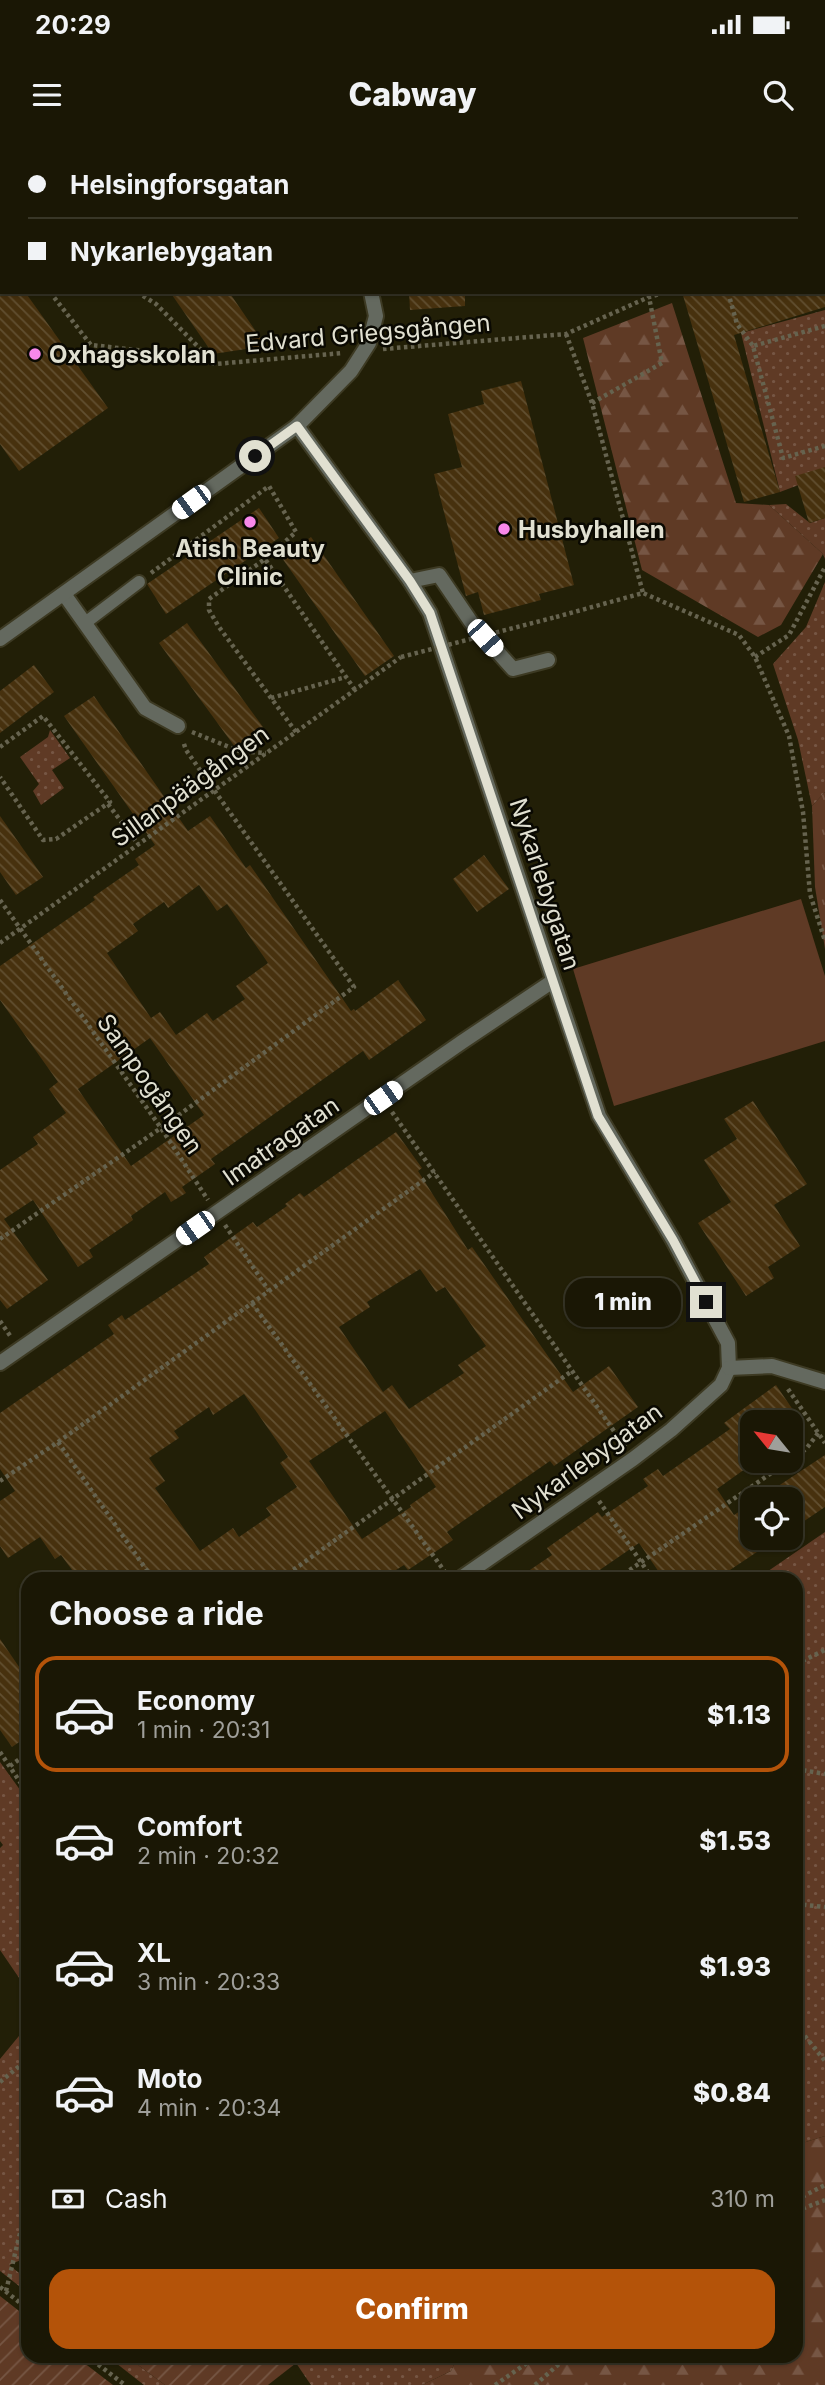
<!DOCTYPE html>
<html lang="en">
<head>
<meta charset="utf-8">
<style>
	body { margin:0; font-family:Inter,sans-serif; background:#272413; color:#f1f3f6; height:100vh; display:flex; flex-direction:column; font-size:26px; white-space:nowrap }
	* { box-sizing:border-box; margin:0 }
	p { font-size:23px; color:#9f9f9a }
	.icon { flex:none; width:38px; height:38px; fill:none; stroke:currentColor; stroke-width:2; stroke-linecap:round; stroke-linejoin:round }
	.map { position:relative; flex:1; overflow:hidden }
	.sheet { position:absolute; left:21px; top:1432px; width:782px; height:791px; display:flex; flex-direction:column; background:#1a1705; border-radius:21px; box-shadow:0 2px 5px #0004,0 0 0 2px #383627 }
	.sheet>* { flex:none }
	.guide { position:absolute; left:0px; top:0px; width:826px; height:154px; box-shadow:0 2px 5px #0004,0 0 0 2px #383627; display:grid; align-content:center; height:154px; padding:0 28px; background:#1a1705 }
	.needle { width:46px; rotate:300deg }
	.buttons { position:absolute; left:740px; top:1270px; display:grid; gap:14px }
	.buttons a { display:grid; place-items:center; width:63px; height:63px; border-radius:14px; background:#1a1705; box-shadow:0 2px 5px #0004,0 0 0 2px #383627; font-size:35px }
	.end { position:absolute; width:32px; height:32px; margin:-16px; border:9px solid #e1e0d1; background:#111; box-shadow:0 0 0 4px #111 }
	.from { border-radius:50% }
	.bubble { position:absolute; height:49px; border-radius:21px; background:#1a1705; box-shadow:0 2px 5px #0004,0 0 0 2px #383627; font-size:23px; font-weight:800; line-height:49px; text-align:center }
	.car { position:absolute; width:21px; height:42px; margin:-21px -10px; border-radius:9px; box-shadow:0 0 5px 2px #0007; background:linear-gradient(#fff 24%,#345 0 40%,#fff 0 76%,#345 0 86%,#fff 0) }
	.guide b { display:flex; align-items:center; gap:24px; height:66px; font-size:26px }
	.guide b+b { border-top:2px solid #383627 }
	.guide i { width:18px; height:18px; background:#f1f3f6 }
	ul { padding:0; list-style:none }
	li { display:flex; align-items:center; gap:21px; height:116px; margin:0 14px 10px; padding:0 14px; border:4px solid transparent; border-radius:21px }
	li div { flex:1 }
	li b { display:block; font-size:26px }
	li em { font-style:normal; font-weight:800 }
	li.active { border-color:#b45309 }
	li>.icon { width:63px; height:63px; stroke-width:1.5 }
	h2 { padding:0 28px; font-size:32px; line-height:84px }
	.pay { display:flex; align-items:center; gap:18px; height:77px; padding:0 28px; font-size:26px }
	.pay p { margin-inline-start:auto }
	.button { display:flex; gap:14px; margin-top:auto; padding:14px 28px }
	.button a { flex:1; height:80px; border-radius:21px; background:#b45309; color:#fff; font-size:28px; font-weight:800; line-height:80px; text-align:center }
	.status { display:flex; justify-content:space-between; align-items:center; height:49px; padding:0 35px; background:#1a1705; direction:ltr }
	.status svg { height:19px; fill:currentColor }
	header { display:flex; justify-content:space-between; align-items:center; height:91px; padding:0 28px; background:#1a1705; font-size:32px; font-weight:800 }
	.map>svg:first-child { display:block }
	.grass { fill:url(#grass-tufts) }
	.forest { fill:url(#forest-firs) }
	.park { fill:url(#park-dots) }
	.garden { fill:url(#garden-furrows) }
	.pitch { fill:#5f3a25 }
	.building { fill:url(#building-back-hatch); fill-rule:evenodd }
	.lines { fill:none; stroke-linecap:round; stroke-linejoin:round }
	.service-casing { stroke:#3d3a23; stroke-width:16 }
	.pedestrian-casing { stroke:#3d3a23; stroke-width:18 }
	.minor-casing { stroke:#3d3a23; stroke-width:18 }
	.path { stroke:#66634f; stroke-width:4.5; stroke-dasharray:3.5 3.5; stroke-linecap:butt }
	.service { stroke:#64695f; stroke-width:12 }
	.pedestrian { stroke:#64695f; stroke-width:14 }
	.minor { stroke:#64695f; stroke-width:14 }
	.path-bridge { stroke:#66634f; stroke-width:4.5; stroke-dasharray:3.5 3.5; stroke-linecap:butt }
	.route { stroke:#e1e0d1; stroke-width:9 }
	.poi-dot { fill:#f888eb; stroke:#0a0902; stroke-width:2.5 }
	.labels { text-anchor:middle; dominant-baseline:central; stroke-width:5; stroke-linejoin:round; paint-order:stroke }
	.street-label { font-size:24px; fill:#e1e0d1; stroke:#0a0902 }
	.poi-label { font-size:24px; font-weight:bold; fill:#e1e0d1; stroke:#0a0902; text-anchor:start }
</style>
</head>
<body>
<div class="status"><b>20:29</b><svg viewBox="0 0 49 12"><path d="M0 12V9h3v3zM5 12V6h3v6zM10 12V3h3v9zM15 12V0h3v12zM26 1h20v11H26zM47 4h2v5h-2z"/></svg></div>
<header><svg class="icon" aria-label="menu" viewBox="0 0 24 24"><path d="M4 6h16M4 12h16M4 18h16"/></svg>Cabway<svg class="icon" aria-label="search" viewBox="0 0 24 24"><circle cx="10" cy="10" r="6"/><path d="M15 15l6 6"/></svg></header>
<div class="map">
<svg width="825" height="2245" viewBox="0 0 825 2245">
	<defs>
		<pattern id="grass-tufts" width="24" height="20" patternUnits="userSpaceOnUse" patternTransform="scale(1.75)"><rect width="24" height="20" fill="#5f3a25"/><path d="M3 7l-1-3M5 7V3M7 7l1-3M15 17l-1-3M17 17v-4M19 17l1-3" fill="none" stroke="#765644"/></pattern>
		<pattern id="forest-firs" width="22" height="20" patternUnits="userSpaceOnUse" patternTransform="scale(1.75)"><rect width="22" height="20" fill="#5f3a25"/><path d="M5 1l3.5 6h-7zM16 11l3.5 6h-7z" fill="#765644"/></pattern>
		<pattern id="park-dots" width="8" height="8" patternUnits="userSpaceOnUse" patternTransform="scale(1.75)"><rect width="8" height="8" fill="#5f3a25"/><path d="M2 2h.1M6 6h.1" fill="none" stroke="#765644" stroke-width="1.8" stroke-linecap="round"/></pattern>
		<pattern id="garden-furrows" width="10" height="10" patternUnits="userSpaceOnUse" patternTransform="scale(1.75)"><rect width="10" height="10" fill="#5f3a25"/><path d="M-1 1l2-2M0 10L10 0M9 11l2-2" fill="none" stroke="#765644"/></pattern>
		<pattern id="building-back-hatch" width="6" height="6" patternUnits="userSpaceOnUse" patternTransform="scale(1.75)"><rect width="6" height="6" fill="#47310e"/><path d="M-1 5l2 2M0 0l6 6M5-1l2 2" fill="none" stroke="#614f30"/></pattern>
	</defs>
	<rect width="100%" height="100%" fill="#221f07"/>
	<path class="grass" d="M825,652V809L815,747L812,666Z"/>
	<g class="forest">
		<path d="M672,163L736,363L769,365L823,414L781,485L758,497L642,430L583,198Z"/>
		<path d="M825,1996V2245H422L451,2231L458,2216H796V2005Z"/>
	</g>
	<g class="park">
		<path d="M825,170V335L780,352L741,193Z"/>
		<path d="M786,364L810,383L825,378V419L823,414L769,365Z"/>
		<path d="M825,442V652L812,666L798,600L773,524L806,487Z"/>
		<path d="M50,590L70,618L52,630L64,648L41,665L33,651L39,644L20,617L48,597Z"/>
		<path d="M825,1392V1996L796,2005V1438H758Z"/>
		<path d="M0,1622L28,1661V1851L0,1810V1708L3,1705L0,1701Z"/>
		<path d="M28,1885V2117L9,2125L28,2140V2153L0,2131V1919Z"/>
		<path d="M107,2216H126L165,2245H144Z"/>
		<path d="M305,2216H458L451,2231L422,2245H311L296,2223Z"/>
	</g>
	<g class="garden">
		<path d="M0,2156L28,2178V2216H75L113,2245H0Z"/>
		<path d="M126,2216H305L268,2245H165Z"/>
	</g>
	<path class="pitch" d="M801,759L825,836V901L614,966L573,829Z"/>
	<g class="building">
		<path d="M0,152H25L108,268L19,331L0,304Z"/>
		<path d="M170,152H229L266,206L213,214Z"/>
		<path d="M409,152H465V166L410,170Z"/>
		<path d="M682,152H825V167L734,195L780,352L744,362Z"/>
		<path d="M521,241L574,445L539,454L541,460L484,475L478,452L466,456L434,334L462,327L448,274L484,264L481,251Z"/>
		<path d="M825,327V378L809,383L795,336Z"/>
		<path d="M259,368L279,398L166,474L147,444Z"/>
		<path d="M311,397L394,516L365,536L282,418Z"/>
		<path d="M187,483L263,587L235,607L159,503Z"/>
		<path d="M34,525L54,552L0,593V551Z"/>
		<path d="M94,556L188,691L210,676L246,728L250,725L351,871L354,869L355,871L398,840L426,880L369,920L363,911L291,962L211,1019L215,1024L182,1047L186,1053L171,1062L165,1052L131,1076L133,1080L89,1110L93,1117L78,1127L33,1060L4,1079L48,1140L7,1169L0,1160V1030L38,1004L33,997L66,973L49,949L58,942L0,860V826L95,760L93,757L139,725L135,719L155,705L64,576ZM199,745L217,771L227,764L268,823L236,846L245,859L213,881L207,873L176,895L160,872L151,878L107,813L138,791L133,784L164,762L168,768ZM150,898L204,975L131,1026L78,949Z"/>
		<path d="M0,676L43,737L16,755L0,732Z"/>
		<path d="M484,715L509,749L477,772L453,739Z"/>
		<path d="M753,961L807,1044L774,1065L800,1106L768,1127L774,1138L746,1156L698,1083L731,1062L704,1020L737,999L724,979Z"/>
		<path d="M396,992L422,1028L418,1031L468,1110L472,1107L573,1252L609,1226L638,1267L554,1326L550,1321L447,1392L453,1400L408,1430L404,1425L383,1438H78L61,1415L55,1419L40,1397L8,1418L0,1406V1361L15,1351L0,1329V1273L114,1194L108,1185L122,1175L125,1180L209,1124L204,1117L253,1082L257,1087L287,1066L285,1064L300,1053L304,1057ZM420,1129L436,1152L445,1147L486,1206L458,1225L464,1233L409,1269L392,1245L383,1252L339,1187L370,1167L367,1162ZM244,1254L288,1317L280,1323L297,1347L266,1368L271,1375L239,1397L233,1388L200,1411L155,1348L165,1341L149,1318L179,1298L174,1291L209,1267L213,1275ZM385,1271L436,1347L410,1365L411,1367L362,1399L309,1321Z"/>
		<path d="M776,1245L802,1283H752V1324L717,1349L734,1375L752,1363V1398H778L718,1438H663L639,1403L588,1438H518L552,1415L547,1408L598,1372L602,1377L648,1346L643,1339L658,1329L663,1336L730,1289L724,1283Z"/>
		<path d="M825,1315V1367L791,1390V1360H757Z"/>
		<path d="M0,1499L28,1540V1596L12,1607L0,1590Z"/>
	</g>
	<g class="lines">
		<g class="service-casing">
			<path id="service" d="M85,483L139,442"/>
		</g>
		<g class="pedestrian-casing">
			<g id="pedestrian">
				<path d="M97,2L99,0"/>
				<path d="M0,62L2,60"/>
			</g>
		</g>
		<g class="minor-casing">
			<g id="minor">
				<path d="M331,0V2"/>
				<path d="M297,286L410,441L430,473L599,976L673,1100L728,1203L729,1228L721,1245L671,1290L633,1319L461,1438"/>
				<path d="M410,441L439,435L471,482L513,529L548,520"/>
				<path d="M64,454L145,568L178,586"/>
				<path d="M0,499L297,286L351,231L369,203L376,176L371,152"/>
				<path d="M0,1223L462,902L553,841"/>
				<path d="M729,1228L772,1226L825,1242"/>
			</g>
		</g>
		<g class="path">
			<path d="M302,0L303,2"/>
			<path d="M611,0V2"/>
			<path d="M0,86L2,88"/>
			<path d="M824,112H825"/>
			<path d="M50,152L91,205L191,216L215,224L343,213"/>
			<path d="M137,152L156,164L214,223"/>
			<path d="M728,152L737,184L753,206"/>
			<path d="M825,186L753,206L783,318L825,306"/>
			<path d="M566,194L592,263L643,453"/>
			<path d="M383,209L566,194L649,157L667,152"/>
			<path d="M592,263L662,223L648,152"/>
			<path d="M151,433L269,346L296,392L265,419"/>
			<path d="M556,477L643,453L739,495L755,517L789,596L803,672L810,754L825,801"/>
			<path d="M755,517L789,495L825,427"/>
			<path d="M271,558L346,537"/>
			<path d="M192,592L239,611L266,613"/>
			<path d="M296,592L219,487L209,470V459L265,419L355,550"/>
			<path d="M0,607L43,576L110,662L56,699L43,700L0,637"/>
			<path d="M108,664L138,704"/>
			<path d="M0,760L161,988L208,1060"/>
			<path d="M0,803L401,517"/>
			<path d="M392,972L625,1307"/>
			<path d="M225,1085L269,1151"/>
			<path d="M0,1099L161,988L354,847L214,650L186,610L183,601"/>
			<path d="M252,1163L445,1432"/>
			<path d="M0,1181L11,1197"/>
			<path d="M788,1249L825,1303"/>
			<path d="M58,1302L435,1032"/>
			<path d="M791,1320L806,1309L819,1292"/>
			<path d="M0,1341L58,1302L152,1438"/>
			<path d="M599,1361L652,1438"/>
			<path d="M282,1438L572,1231"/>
			<path d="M618,1438L789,1321"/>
			<path d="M796,1524L825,1510"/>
			<path d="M0,1612L28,1654"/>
			<path d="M10,1626L28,1613"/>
			<path d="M796,1629L825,1634"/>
			<path d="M796,1764L825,1767"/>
			<path d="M796,1885L825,1921"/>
			<path d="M0,1942L28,1919"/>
			<path d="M796,2060L825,2045"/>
			<path d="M796,2071L825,2060"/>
			<path d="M0,2147L28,2169"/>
			<path d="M6,2151L28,2060"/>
			<path d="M87,2216L125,2245"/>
			<path d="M495,2245L537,2216"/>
			<path d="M535,2245L568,2216"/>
		</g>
		<use href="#service" class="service"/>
		<use href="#pedestrian" class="pedestrian"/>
		<use href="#minor" class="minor"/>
		<path class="path-bridge" d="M401,517L556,477"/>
	</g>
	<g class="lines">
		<path class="route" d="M255,316L297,286L410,441L430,473L598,976L673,1100L706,1162"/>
	</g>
	<g class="poi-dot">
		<circle cx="35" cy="214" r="7"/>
		<circle cx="250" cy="382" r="7"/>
		<circle cx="504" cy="389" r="7"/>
	</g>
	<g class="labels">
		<g class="street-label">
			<text transform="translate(368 193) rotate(-5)">Edvard Griegsgången</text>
			<text transform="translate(190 646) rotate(-36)">Sillanpäägången</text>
			<text transform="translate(545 744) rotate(72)">Nykarlebygatan</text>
			<text transform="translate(150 944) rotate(55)">Sampogången</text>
			<text transform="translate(281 1001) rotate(-35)">Imatragatan</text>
			<text transform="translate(587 1321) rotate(-36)">Nykarlebygatan</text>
		</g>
		<g class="poi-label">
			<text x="49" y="214">Oxhagsskolan</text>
			<text x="518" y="389">Husbyhallen</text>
			<text x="250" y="408" text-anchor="middle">Atish Beauty<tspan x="250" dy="28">Clinic</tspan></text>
		</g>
	</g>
</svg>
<div class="buttons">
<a><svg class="needle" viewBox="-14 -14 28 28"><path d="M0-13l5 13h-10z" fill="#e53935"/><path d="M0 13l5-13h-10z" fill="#9f9f9a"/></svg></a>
<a><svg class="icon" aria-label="locate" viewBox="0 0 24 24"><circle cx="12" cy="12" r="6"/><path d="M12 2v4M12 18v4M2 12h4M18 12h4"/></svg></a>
</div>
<i class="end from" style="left:255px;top:316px"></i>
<i class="end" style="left:706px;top:1162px"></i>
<div class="bubble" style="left:565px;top:1138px;width:116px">1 min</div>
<i class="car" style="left:191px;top:362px;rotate:234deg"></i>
<i class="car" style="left:485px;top:498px;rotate:138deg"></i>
<i class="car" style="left:383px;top:958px;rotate:55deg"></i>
<i class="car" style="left:195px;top:1088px;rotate:235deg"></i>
<div class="guide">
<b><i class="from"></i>Helsingforsgatan</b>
<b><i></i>Nykarlebygatan</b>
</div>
<section class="sheet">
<h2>Choose a ride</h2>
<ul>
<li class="active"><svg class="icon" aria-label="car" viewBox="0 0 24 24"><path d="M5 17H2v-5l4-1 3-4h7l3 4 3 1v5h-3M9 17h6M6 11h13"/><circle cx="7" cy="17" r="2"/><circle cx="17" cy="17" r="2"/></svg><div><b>Economy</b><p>1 min · 20:31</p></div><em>$1.13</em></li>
<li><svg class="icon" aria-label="car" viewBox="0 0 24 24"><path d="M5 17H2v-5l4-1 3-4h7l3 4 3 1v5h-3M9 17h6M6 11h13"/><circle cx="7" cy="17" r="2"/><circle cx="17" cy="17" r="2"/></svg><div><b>Comfort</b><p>2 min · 20:32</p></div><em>$1.53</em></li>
<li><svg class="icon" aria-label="car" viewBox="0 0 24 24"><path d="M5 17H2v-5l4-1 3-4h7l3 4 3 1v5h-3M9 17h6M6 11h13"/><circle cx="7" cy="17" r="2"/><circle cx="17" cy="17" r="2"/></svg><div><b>XL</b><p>3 min · 20:33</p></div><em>$1.93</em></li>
<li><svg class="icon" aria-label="car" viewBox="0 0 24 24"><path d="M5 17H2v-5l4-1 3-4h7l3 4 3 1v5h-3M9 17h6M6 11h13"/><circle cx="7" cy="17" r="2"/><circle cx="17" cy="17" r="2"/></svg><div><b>Moto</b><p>4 min · 20:34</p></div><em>$0.84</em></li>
</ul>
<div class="pay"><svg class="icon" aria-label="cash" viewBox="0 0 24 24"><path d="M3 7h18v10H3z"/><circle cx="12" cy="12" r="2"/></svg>Cash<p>310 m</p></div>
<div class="button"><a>Confirm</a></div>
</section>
</div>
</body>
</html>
